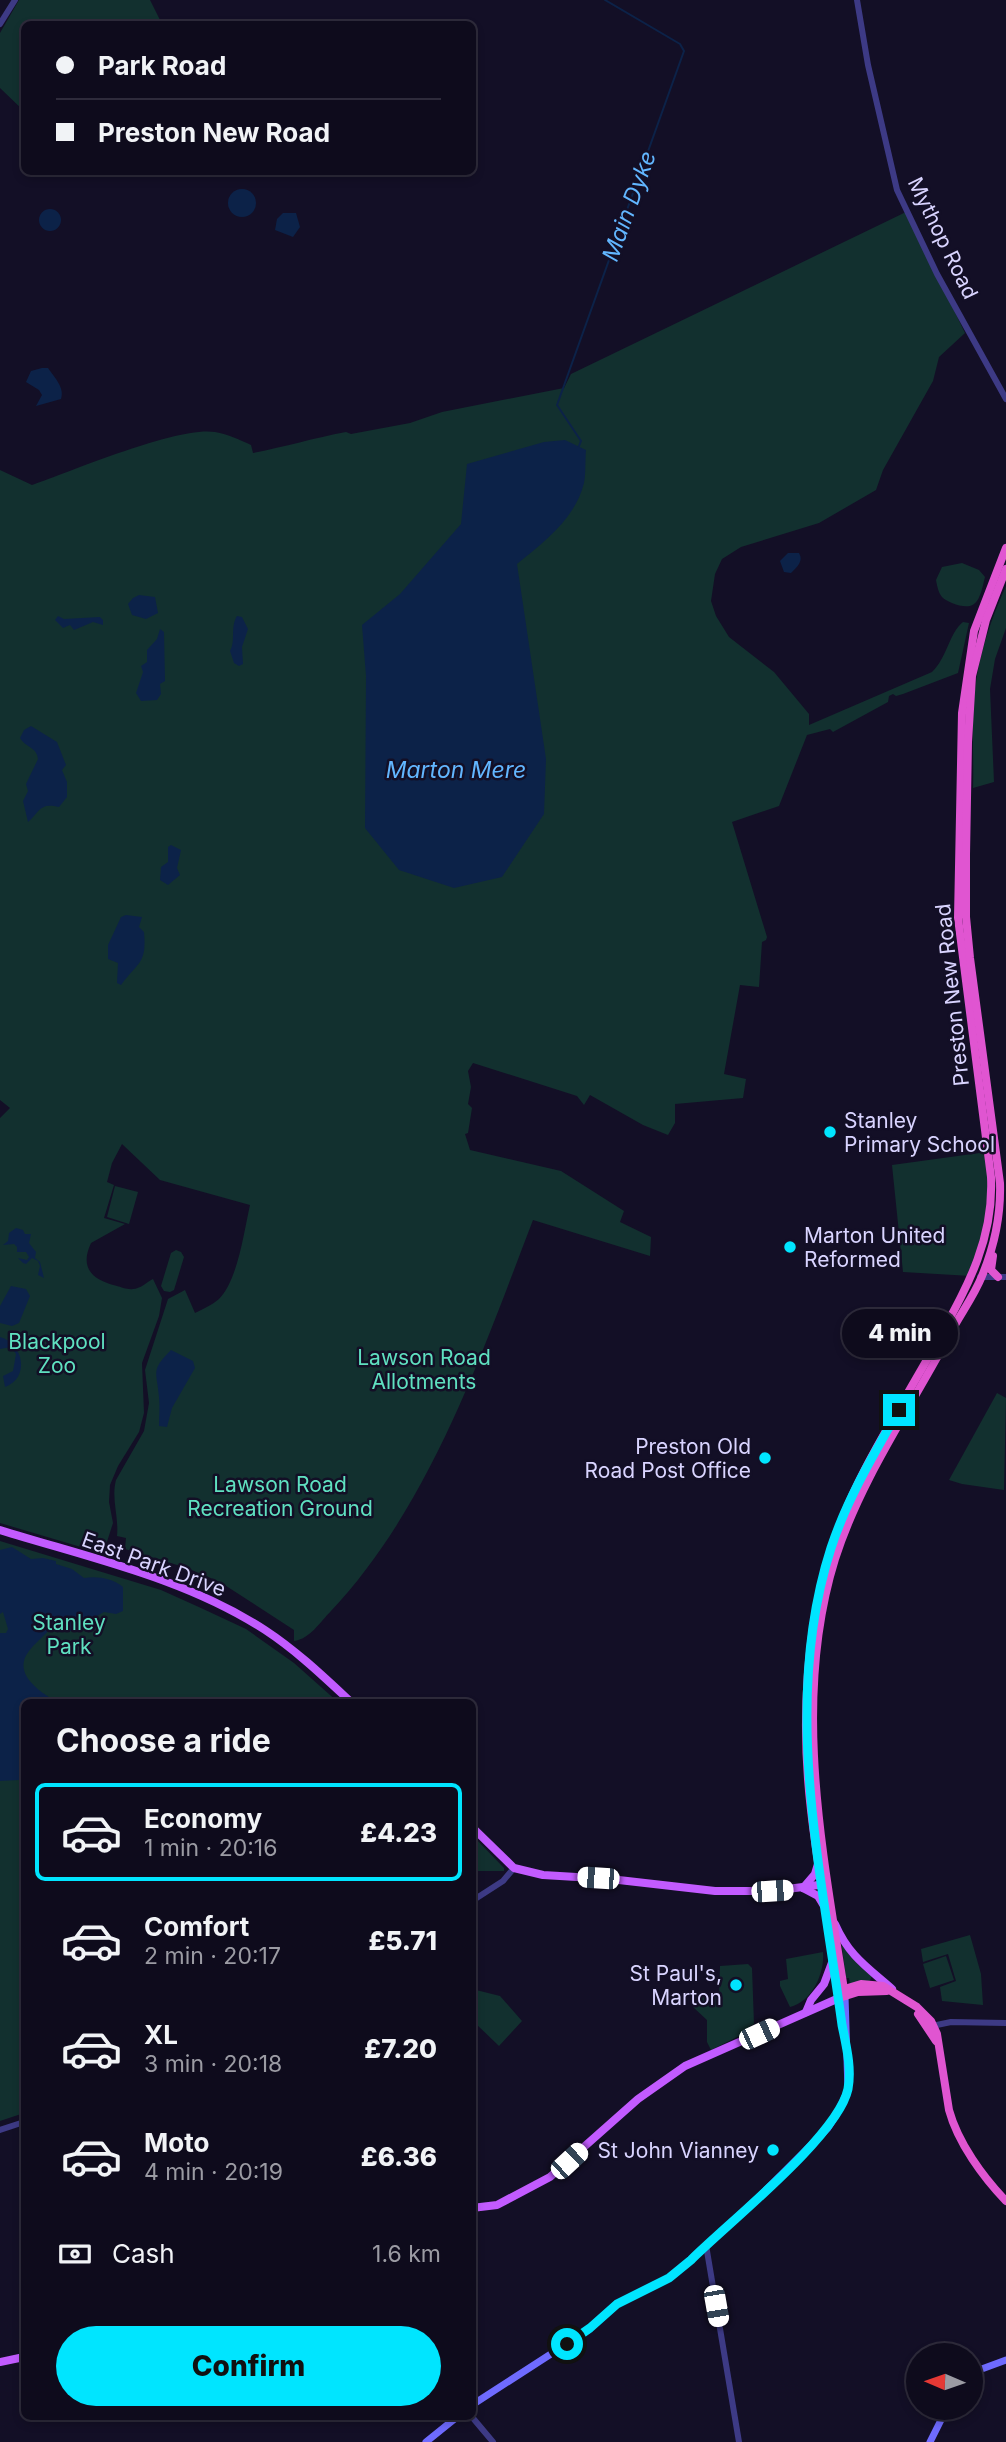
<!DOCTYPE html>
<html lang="en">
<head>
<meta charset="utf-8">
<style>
	body { margin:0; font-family:Inter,sans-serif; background:#1c1929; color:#f1f3f6; height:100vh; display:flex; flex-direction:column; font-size:26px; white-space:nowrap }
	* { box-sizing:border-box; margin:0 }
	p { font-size:23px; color:#9b9ba3 }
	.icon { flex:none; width:38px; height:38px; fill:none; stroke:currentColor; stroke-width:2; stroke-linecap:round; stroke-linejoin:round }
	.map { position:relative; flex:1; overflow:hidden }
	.details { position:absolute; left:21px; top:1699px; width:455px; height:721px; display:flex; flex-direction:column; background:#0e0b1c; border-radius:10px; box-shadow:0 4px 10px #0003,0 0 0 2px #2e2b3b }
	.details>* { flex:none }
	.guide { position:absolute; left:21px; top:21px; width:455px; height:154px; border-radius:10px; box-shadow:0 4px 10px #0003,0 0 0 2px #2e2b3b; display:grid; align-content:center; height:154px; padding:0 35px; background:#0e0b1c }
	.needle { width:46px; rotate:272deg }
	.controls { position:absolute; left:906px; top:2343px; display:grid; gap:14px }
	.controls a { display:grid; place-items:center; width:77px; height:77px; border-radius:50%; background:#0e0b1c; box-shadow:0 4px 10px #0003,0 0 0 2px #2e2b3b; font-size:35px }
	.end { position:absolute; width:32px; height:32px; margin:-16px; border:9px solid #00e5ff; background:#111; box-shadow:0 0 0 4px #111 }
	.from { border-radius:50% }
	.bubble { position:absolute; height:49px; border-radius:24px; background:#0e0b1c; box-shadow:0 4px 10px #0003,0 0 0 2px #2e2b3b; font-size:23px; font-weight:800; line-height:49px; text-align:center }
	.car { position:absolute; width:21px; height:42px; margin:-21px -10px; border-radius:9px; box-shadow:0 0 5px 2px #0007; background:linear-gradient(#fff 24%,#345 0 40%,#fff 0 76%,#345 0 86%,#fff 0) }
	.guide b { display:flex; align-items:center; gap:24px; height:66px; font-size:26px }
	.guide b+b { border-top:2px solid #2e2b3b }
	.guide i { width:18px; height:18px; background:#f1f3f6 }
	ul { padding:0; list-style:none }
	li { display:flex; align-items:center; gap:21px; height:98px; margin:0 14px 10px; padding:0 21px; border:4px solid transparent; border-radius:10px }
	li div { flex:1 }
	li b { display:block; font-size:26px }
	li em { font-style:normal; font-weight:800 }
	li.selected { border-color:#00e5ff }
	li>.icon { width:63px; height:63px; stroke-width:1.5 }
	h2 { padding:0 35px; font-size:32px; line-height:84px }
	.pay { display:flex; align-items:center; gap:18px; height:77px; padding:0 35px; font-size:26px }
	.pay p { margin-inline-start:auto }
	.button { display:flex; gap:14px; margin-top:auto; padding:14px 35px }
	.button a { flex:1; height:80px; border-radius:42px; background:#00e5ff; color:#111; font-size:28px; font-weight:800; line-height:80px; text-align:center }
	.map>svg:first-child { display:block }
	.green { fill:#12302f }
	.water { fill:#0c2248 }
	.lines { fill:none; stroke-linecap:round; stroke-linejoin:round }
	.stream { stroke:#0c2248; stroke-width:2 }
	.tertiary { stroke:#3d3a85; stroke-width:6 }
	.secondary { stroke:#6f6bff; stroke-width:7 }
	.primary { stroke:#c25bff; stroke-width:8 }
	.trunk { stroke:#e055d1; stroke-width:8 }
	.route { stroke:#00e5ff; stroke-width:9 }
	.poi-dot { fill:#00e5ff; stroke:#130f26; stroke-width:2.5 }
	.labels { text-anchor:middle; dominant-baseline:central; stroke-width:5; stroke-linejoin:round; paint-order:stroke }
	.street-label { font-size:21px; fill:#d9d4ff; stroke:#130f26 }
	.poi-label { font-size:21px; fill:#d9d4ff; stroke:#130f26; text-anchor:end }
	.park-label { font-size:21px; fill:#5fe0c0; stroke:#130f26 }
	.water-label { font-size:23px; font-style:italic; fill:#62b6ff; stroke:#130f26 }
</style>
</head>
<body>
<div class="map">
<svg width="1006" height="2442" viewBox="0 0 1006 2442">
	<rect width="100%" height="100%" fill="#130f26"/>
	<g class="green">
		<path d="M19,0H150L162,24H24V111L0,88V33Z"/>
		<path d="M906,212L965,333L939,357L933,381L883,470L876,490L819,523L741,547L722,559L715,574L711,601L716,616L729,637L774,672L809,714V725L932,672C947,658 949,633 963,622L969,623L958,673L903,694L896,696L893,694L889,696L888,702L833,732L830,729L807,735L779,806L732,822L767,937L766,940L762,942L759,987L740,985L724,1074L746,1079L743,1098L675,1104V1123L668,1135L643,1125L590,1095L584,1105L577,1096L473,1063L468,1071L471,1087L468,1104L472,1108L468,1133L465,1134L470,1150L561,1171L624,1211L620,1222L651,1237L650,1256L533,1220C482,1353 430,1506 331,1611C320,1622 310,1639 294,1641V1630L220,1582L187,1568L125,1549L126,1538L117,1536C119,1517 111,1499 116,1480L144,1431L149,1403L145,1370L168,1299L185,1290L195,1313C203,1309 212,1305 219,1299C238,1280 244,1231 250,1205L160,1180L122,1144L112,1163L107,1182L114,1185L104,1218L125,1224L91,1243C79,1269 93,1280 117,1286C121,1287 128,1290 133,1289C140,1289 147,1282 153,1279L162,1298L159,1316L142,1363L144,1413L139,1432L118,1466L110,1485L109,1502L113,1523L104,1551L91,1550L0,1523V1118L10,1108L0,1100V470L32,485C72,471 178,426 215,432C228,434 240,440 251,445L253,453C284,447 314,438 346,432L351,434L410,423L442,412L564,388L571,374Z"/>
		<path d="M962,563L979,570L985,577C983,584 981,599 974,604C967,610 948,603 942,597C938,592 937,585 936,580L942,567Z"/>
		<path d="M1006,586V628L995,659L990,689L994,782L973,788C974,756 971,723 975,690C979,654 991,619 1006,586Z"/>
		<path d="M987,1152L992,1204L971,1276L903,1272L892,1165Z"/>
		<path d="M115,1186L138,1192L129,1224L107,1217Z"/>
		<path d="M176,1250L181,1252L184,1257L174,1290L170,1292L164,1291L161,1286L171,1253Z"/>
		<path d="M997,1393L1006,1398L1004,1490L962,1484L949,1480Z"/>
		<path d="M0,1541L161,1590L201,1608L246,1629L294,1663L339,1703H24V2113L0,2121Z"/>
		<path d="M473,1836L504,1868V1871H473Z"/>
		<path d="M970,1935L981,1974L983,2005L942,2001L940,1987L956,1981L948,1954L923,1962L921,1949Z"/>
		<path d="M841,1940L859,1965L872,1976L869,1982L850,1985L849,1978H846Z"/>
		<path d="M823,1952C825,1973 812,2002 790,2007L780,1986V1981L788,1979L786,1959Z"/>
		<path d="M946,1956L954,1980L930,1988L923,1964Z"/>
		<path d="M748,1964L752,1968L754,2024L749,2027V2031L711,2050L707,2042V2020L693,2007L697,1994L719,1995L720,1966Z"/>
		<path d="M472,1989L500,1996L522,2021L499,2046L473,2021Z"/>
	</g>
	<g class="water">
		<circle cx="242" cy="203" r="14"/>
		<circle cx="50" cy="220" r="11"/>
		<path d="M283,213H296L300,227L293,237L275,230L277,219Z"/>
		<path d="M42,368H48C55,378 65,388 61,399L36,406L42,395L39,390L26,382L31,371Z"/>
		<path d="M565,440L586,450C585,461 586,473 584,483C575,519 544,542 517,564L546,759L544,814L502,877L454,888L399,870L365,828L366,676L362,625L400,594L461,524L467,464L544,442Z"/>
		<path d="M788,553H799C804,561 797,567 791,573L784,572L780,561Z"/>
		<path d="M139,595L155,597L158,613L146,619L132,615L128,604L133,598Z"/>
		<path d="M58,616L64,619L100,617L103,620V625L93,622L74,630L70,625L63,628L55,620Z"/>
		<path d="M237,616L242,617L248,629L242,647L243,664L239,666L234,663L230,651C236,641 230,627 237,616Z"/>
		<path d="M160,629L164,632L165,681L160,684L161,694L157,700L141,701L136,693L143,672L141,666L147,662V650L157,639Z"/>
		<path d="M31,726L57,742L66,765L62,770L67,782V797L59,807C39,802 40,812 28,822L23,801L28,791L26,784L38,759C37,747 25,747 20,738L24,730Z"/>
		<path d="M171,845L181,850L177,868L180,875L168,885L160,880L161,867L168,862V847Z"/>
		<path d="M126,915L142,917L139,927L144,932C147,964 138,962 121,985L117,983L118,963L108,959V945L121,917Z"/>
		<path d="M16,1228L23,1230L25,1234H31L29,1243L36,1252L35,1258L40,1262L44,1278L38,1275L40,1266L38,1261L32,1258L26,1264L23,1263L18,1258L27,1260L29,1257L26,1252H17V1247L14,1244L3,1245L8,1241L9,1233Z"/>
		<path d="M11,1286L26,1289L30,1296L19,1323L12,1326L0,1323V1306Z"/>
		<path d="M0,1337C24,1344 30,1378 5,1387L3,1376L13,1371L16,1354L11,1347L0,1349Z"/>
		<path d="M171,1350L193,1361L195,1368L172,1408L167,1427L159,1426C159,1417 160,1406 159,1397C157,1371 150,1371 171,1350Z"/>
		<path d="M12,1547L31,1559L43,1558L56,1561V1564L72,1569L84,1578C97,1576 112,1578 123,1587V1611L116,1614L104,1612L71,1631L49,1630C43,1637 34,1644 29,1651C11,1674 41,1693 59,1703H24L23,1776L19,1780L0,1781V1633H6L8,1629L3,1612L0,1614V1550Z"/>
	</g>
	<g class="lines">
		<path class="stream" d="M579,446L581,441L557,405L684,51L680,44L605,0"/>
		<g class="tertiary">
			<path d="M857,0L868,65L897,190L937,274L1006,399"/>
			<path d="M0,24L15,0"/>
			<path d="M980,1277H1006"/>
			<path d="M472,1901L503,1881L514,1868"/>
			<path d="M932,2026L951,2022L1006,2023"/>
			<path d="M0,2130L24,2122"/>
			<path d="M706,2245L739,2442"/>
			<path d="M472,2417L493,2442"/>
		</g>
		<g class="secondary">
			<path d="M839,1998L843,2030"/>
			<path d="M971,2376L979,2370L1006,2360"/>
			<path d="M472,2405L588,2330L617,2304L669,2278L691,2260L761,2195L828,2128L838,2112L848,2090L845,1996"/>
			<path d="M426,2442L457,2417"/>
			<path d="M930,2442L947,2408"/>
		</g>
		<g class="primary">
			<path d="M0,1530C90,1558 185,1578 265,1630C297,1651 324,1677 352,1703"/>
			<path d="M472,1827L514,1868L543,1875L610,1879L715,1891H772L826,1884"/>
			<path d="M803,1888L818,1896L824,1906"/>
			<path d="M803,1888L815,1874L818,1864"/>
			<path d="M835,1924C849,1956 867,1967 892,1989"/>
			<path d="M806,2012L811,2000L824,1984L833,1960"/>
			<path d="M472,2208L497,2205L550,2177L638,2099L685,2066L839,1998"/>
			<path d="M0,2362L24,2357"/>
		</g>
		<g class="trunk">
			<path d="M993,1256L991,1270L998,1277"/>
			<path d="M841,1990L861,1984L883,1986L917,2007L931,2021L937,2034L949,2110C958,2143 983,2177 1006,2201"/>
			<path d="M887,1991L858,1992L839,1998C831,1935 818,1873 811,1810C801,1726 805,1628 832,1547C855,1474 901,1408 938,1340C967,1287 994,1240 991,1177L958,918L962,713L974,631L1006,548"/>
			<path d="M845,1996C823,1854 791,1700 835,1559C861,1478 912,1406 951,1332C961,1313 974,1296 982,1276C994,1247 1001,1214 1000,1183L970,958L966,917V855L968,742L972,676L986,620L1006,569"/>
			<path d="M918,2014L936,2041"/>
		</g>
	</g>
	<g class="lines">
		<path class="route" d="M567,2344L590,2328L617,2304L669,2278L691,2260C728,2223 838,2136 848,2089C852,2068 846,2045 842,2025C821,1868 781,1703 831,1548C847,1499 874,1454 899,1410"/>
	</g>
	<g class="poi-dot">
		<circle cx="830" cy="1132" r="7"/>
		<circle cx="790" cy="1247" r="7"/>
		<circle cx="765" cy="1458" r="7"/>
		<circle cx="736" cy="1985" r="7"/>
		<circle cx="773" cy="2150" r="7"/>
	</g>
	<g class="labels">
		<g class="street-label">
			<text transform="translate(943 238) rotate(64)">Mythop Road</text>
			<text transform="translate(952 995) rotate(-96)">Preston New Road</text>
			<text transform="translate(154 1564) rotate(20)">East Park Drive</text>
		</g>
		<g class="poi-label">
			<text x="844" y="1120" text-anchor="start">Stanley<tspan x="844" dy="24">Primary School</tspan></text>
			<text x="804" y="1235" text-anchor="start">Marton United<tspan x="804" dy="24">Reformed</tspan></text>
			<text x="751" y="1446">Preston Old<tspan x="751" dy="24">Road Post Office</tspan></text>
			<text x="722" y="1973">St Paul's,<tspan x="722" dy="24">Marton</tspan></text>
			<text x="759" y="2150">St John Vianney</text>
		</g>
		<g class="park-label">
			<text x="57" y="1341">Blackpool<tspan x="57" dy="24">Zoo</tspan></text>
			<text x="424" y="1357">Lawson Road<tspan x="424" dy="24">Allotments</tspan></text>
			<text x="280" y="1484">Lawson Road<tspan x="280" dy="24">Recreation Ground</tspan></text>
			<text x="69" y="1622">Stanley<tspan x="69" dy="24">Park</tspan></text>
		</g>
		<g class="water-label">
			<text transform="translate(629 206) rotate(-70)">Main Dyke</text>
			<text x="456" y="770">Marton Mere</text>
		</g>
	</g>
</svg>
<div class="controls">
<a><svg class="needle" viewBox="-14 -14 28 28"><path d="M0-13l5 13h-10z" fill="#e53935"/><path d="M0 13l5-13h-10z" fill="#9b9ba3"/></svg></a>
</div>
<i class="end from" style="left:567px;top:2344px"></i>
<i class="end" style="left:899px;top:1410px"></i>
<div class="bubble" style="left:842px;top:1309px;width:116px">4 min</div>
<i class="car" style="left:598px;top:1878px;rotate:274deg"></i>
<i class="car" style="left:772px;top:1891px;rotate:86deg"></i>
<i class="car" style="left:759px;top:2034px;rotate:65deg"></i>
<i class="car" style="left:569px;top:2161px;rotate:47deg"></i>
<i class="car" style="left:716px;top:2306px;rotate:170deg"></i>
<div class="guide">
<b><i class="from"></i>Park Road</b>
<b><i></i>Preston New Road</b>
</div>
<section class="details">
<h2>Choose a ride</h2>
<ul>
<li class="selected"><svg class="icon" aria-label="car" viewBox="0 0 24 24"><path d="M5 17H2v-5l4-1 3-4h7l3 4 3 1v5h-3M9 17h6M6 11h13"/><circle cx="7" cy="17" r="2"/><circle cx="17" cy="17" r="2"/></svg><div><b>Economy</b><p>1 min · 20:16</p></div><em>£4.23</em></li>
<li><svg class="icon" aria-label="car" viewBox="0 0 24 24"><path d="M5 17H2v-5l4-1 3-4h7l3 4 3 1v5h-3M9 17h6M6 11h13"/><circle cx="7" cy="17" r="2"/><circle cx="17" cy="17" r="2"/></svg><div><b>Comfort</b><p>2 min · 20:17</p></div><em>£5.71</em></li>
<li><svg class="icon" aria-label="car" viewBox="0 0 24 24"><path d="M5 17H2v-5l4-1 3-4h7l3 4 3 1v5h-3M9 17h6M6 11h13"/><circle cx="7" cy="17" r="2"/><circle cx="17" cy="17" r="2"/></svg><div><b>XL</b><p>3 min · 20:18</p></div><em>£7.20</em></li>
<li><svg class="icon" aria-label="car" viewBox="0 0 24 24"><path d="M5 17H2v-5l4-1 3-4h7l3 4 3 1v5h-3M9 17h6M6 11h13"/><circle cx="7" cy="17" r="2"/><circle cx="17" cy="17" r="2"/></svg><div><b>Moto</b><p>4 min · 20:19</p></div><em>£6.36</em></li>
</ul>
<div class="pay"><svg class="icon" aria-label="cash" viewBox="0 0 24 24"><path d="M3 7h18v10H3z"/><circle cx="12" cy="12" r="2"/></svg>Cash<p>1.6 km</p></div>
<div class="button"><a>Confirm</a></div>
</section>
</div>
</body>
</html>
